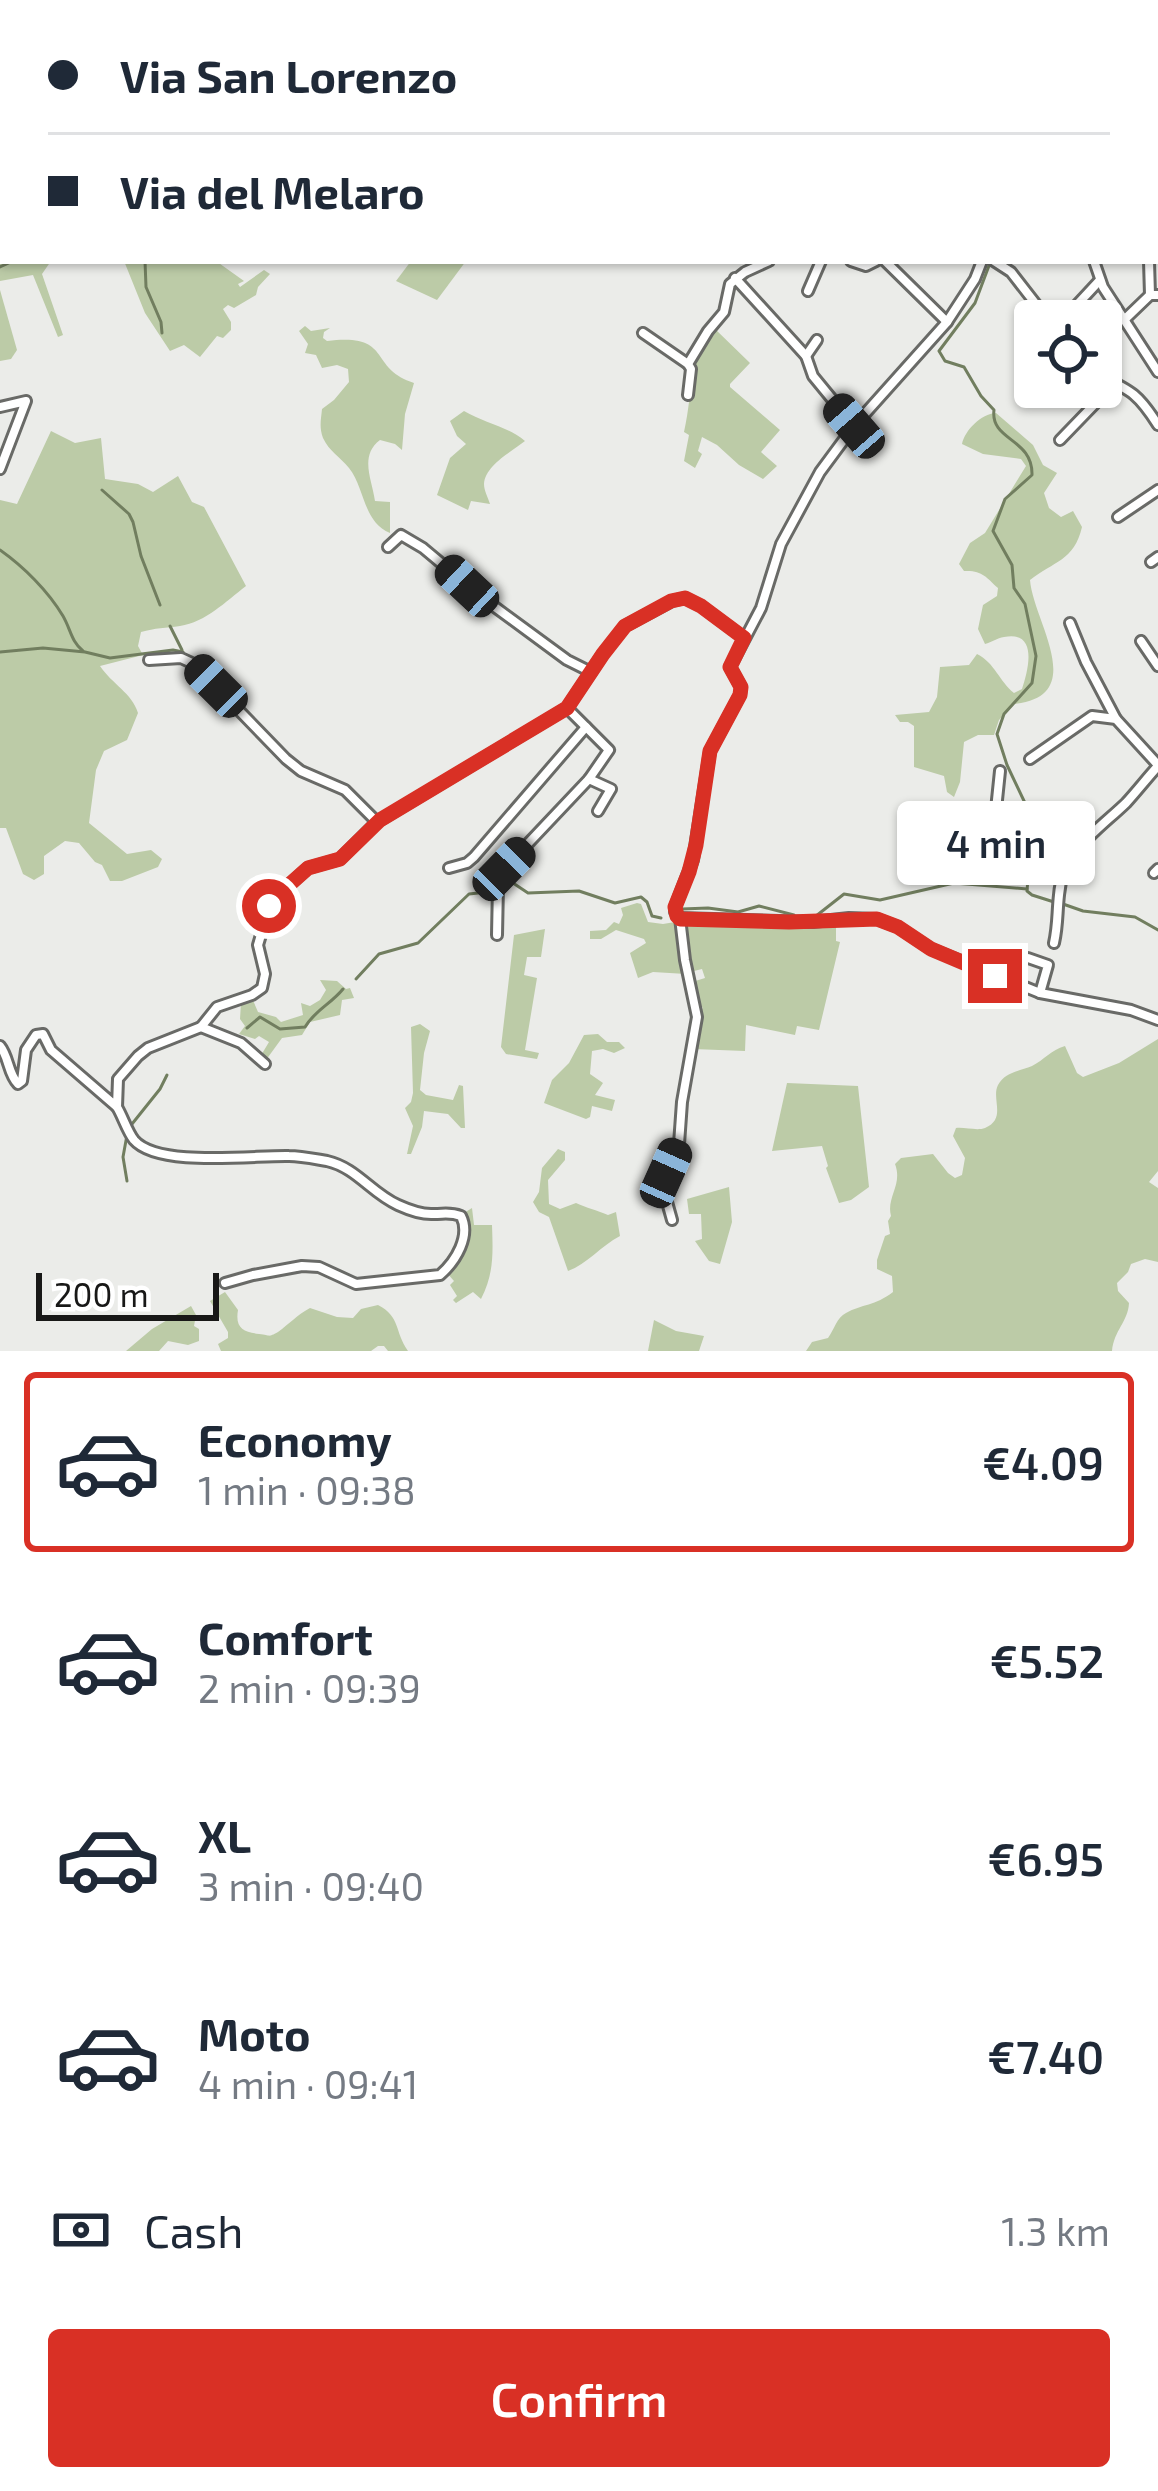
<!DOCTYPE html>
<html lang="en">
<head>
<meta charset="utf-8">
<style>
	body { margin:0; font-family:"Exo 2",sans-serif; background:#f2f2f3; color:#1f2937; height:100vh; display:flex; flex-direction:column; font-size:45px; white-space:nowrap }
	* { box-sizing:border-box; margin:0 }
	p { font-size:39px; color:#747a83 }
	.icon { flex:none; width:66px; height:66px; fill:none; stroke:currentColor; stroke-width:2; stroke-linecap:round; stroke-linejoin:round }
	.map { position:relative; height:1351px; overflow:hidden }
	.details { display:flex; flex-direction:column; background:#fff; flex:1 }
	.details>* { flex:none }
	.guide { position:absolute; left:0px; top:0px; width:1158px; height:264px; box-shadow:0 3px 9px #0004; display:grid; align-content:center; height:264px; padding:0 48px; background:#fff }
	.buttons { position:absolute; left:1014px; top:300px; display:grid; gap:24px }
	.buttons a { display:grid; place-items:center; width:108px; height:108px; border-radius:12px; background:#fff; box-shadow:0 3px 9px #0004; font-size:60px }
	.scale { position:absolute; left:36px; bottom:30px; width:183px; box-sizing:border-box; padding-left:12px; border:6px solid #181817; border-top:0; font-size:33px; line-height:42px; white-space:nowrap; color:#181817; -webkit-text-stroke:9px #fff; paint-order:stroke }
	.end { position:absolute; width:54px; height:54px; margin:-27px; border:15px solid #d93025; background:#fff; box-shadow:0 0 0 6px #fff }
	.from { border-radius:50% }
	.bubble { position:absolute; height:84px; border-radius:12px; background:#fff; box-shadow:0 3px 9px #0004; font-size:39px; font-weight:600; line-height:84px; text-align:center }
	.car { position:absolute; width:36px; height:72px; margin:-36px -18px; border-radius:15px; box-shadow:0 0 9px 3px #0007; background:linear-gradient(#222 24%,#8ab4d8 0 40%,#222 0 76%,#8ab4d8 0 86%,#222 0) }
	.guide b { display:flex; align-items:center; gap:42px; height:114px; font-size:45px }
	.guide b+b { border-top:3px solid #e0e1e3 }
	.guide i { width:30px; height:30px; background:#1f2937 }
	ul { padding:21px 0 0; list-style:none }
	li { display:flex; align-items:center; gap:36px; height:180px; margin:0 24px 18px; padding:0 24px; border:6px solid transparent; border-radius:12px }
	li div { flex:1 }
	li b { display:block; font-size:45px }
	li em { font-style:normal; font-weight:600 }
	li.selected { border-color:#d93025 }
	li>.icon { width:108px; height:108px; stroke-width:1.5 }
	.pay { display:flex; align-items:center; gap:30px; height:132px; padding:0 48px; font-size:45px }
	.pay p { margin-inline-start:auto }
	.action { display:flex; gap:24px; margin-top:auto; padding:24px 48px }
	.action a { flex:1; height:138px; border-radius:12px; background:#d93025; color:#fff; font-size:48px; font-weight:600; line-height:138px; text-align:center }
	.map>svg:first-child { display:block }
	.green { fill:#bccba7 }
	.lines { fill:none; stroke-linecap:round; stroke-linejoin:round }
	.stream { stroke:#717e5f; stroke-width:3 }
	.minor-casing { stroke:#696a67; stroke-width:14 }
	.minor { stroke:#fff; stroke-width:8 }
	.route { stroke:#d93025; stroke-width:15 }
</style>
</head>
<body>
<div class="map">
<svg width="1158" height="1351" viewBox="0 0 1158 1351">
	<rect width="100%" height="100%" fill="#ebece9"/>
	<g class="green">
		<path d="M0,33L3,35V261H51L42,274L63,335L58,337L33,275L0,281Z"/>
		<path d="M124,261H216L244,281L238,284L240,287L264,270L270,274L258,287L256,295L234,308L228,305L223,309L231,322V330L223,338L217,336L200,357L184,345L170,351L145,313Z"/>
		<path d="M411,261H466L437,300L396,281Z"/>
		<path d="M0,290L17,350L11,359L0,361Z"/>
		<path d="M305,326L311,331L330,328L324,332L323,338L327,341C394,333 367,368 414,383L405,414L402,450L395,444L380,440C359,456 372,479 375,501L390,502V533C363,522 365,488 349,468C340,457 329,451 323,438C319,427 321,420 322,409L334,400L349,382L348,369L337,365L322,368L316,355L305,353L308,344L299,331Z"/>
		<path d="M714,328L750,363L730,384V387L780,430L761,452L777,466L763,479L739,465L717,445L702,437L698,451L702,454L695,468L684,461L689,435L684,432C689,410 690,389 694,366L691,364Z"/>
		<path d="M464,411C484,423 507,426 525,441C514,450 485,465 484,484C484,491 488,497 490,504L471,501L468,510L437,495L450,458L466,444L457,436L450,421Z"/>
		<path d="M996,413L1033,445L1043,465L1057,473L1044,493L1049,508L1061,517L1073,511L1082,527C1074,561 1054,561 1030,580C1033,621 1090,696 1014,704L999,720L994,735H978L964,742L960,782L954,797L947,792L944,776L914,767V726L908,722H900L895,715L929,712L937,697L940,667L969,665L977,654C995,663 999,681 1014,693L1022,689C1028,671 1039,630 1004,637C997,638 992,642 985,644L978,629L983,605L997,596L998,588C986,577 982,570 964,571L959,564L970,543L985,533L1026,466L1021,459L983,454L962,444C965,430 981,414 996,413Z"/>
		<path d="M51,431L75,443L101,438L105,479L138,484L153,492L178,476L192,502L204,507L246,586C225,602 206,622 180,626C166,628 155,628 141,632L138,646L143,655L100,666C112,684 132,693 138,713L127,740L104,751L96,770L89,823L127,854L151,850L162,859L158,867L122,881H110L102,865L95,862L79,843L65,841L44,856V874L34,880L23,874L6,828H0V500L17,504Z"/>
		<path d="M637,903L641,904L648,922L663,924L675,922L686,974L653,972L638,978L630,953L646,943L644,939L616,930L601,939H590V931L606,930L614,922L619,924L623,915L621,908Z"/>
		<path d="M690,922L836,923V941L840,942L819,1030L797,1026L795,1035L746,1025L745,1051L693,1049L699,1011L703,1008L698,1004L692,982L705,978L702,969L690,972L683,927Z"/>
		<path d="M545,929L541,957H527L524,975L537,978L525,1050L539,1053L537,1059L506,1054L501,1047L514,935Z"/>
		<path d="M320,980L337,981L346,989L350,988L354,998L342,1000L340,1015L310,1022L302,1035L282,1038L266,1060L260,1057L269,1042L259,1036L255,1039L239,1034L245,1026L240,1019L241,1003L252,998L258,1012L276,1017L281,1022L303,1015L301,1003L310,1006L320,1000L326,990Z"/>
		<path d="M420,1024L430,1031L424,1053L420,1090L426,1095L453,1100L459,1085L463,1086L465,1128H461L448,1114L424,1111L422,1127L411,1154H407L413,1126L405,1108L411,1102L413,1093L411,1027Z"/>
		<path d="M598,1034L607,1042H619L625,1048L614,1053L603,1049L592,1051L590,1074L603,1083L595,1095L615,1100L612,1111L592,1106L590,1117L586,1119L544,1103L552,1080L569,1063L584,1035Z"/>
		<path d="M1158,1039V1171L1149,1182L1158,1188V1262L1145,1259L1131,1264L1128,1272L1117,1283L1118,1291L1129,1303C1128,1322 1114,1330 1112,1351H806L812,1342L828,1338C834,1330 837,1317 846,1313C862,1304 875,1306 893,1292L892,1276L877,1269V1260L885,1236L890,1234L888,1221L891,1216C886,1197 903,1185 895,1164L901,1158L933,1154L948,1173L955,1178L962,1175L965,1158L953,1136L956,1128C965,1127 977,1131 985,1128C1007,1119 991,1099 998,1085C1005,1072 1020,1071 1032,1066C1044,1060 1051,1050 1065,1046L1077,1073L1083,1077L1119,1063Z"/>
		<path d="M787,1083L858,1086L869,1187L851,1200L839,1203L826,1168L828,1166L822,1146L772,1151Z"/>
		<path d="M558,1149L565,1152V1160L548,1180L549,1204L560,1209L576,1203C587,1208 596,1210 608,1215L616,1212L620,1236C601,1246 587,1264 568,1271L549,1217L539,1212L533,1202L539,1192L542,1168Z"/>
		<path d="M729,1187L732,1222L720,1264L709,1261L695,1241L702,1239L701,1214H689L687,1199Z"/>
		<path d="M472,1208L474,1225H492C493,1253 494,1274 481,1299L473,1292L456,1303L453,1300L457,1296L450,1285L454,1281L447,1273C460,1253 474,1236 464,1213Z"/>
		<path d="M225,1292L238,1310C235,1328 243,1332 259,1334C271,1335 267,1338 278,1332C289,1324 297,1315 310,1308L337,1317L353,1318L361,1309L378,1305C401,1317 394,1331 408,1351H388L384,1346H378L371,1351H221L218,1344L228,1338V1332L210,1301Z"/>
		<path d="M191,1306L196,1315L194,1326L199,1329V1341L188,1345L168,1341L159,1351H126L152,1329Z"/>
		<path d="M654,1320L676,1331L704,1336L699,1351H648Z"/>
	</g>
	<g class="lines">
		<g class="stream">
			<path d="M231,0L233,3"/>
			<path d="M953,0L961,3"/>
			<path d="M362,3L366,0"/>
			<path d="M1013,3L1014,0"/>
			<path d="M0,168L3,171"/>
			<path d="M145,261L146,287L161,322L162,333"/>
			<path d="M990,263L975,303L939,351L945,361L964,367L981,396L994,410C990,441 1033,438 1032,475L1005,499L993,531L1012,565L1014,588L1025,604L1036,656L1032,683L1004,714L997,734L1007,765L1025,803L1030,844"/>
			<path d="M0,267L13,261"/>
			<path d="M102,490L129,514L133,522L141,556L160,605"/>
			<path d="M0,550C24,567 48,591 63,616C71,630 71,641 83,651"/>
			<path d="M170,626L182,650"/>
			<path d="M0,652L43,648L85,652L110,658L173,650L183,652"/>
			<path d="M1030,853L1027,891L1032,895L1054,902"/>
			<path d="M502,881L513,883L528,893L579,891L615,903L641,897L647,902L652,916L661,918"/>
			<path d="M1063,904L1083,911L1135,917L1158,930"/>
			<path d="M682,909L708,908L738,912L759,906L794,915"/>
			<path d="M816,916L844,894L880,900L954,883L1027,889"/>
			<path d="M356,979L379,954L418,943L469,894L478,893L493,883"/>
			<path d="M247,1028L260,1017L280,1029L305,1027C315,1010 331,1004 343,989"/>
			<path d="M132,1124L160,1089L167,1075"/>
			<path d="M127,1181L123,1157L127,1135"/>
		</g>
		<g class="minor-casing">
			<g id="minor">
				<path d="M1003,3L1004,0"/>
				<path d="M1120,3L1121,0"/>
				<path d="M1155,99L1158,100"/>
				<path d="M851,261L866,266L876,261"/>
				<path d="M885,261L947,322"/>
				<path d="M994,261L1011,272L1049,321"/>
				<path d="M1094,261L1103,287L1158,372"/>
				<path d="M1149,261L1150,295"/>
				<path d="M735,278L806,356L813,376L854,426"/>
				<path d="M808,291L821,261"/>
				<path d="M1124,320L1150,295H1158"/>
				<path d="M1062,321L1100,280"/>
				<path d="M643,333L688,364"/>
				<path d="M806,356L817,340"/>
				<path d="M1101,376C1132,391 1139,395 1158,425"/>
				<path d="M688,395L691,369L688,364L708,331L724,312L730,284L745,272L769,261"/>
				<path d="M0,407L26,401L0,469"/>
				<path d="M1060,440L1115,383"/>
				<path d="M1118,517L1158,490"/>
				<path d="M388,547L401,535L423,548L484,599L567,660L591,672"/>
				<path d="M1151,562L1158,557"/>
				<path d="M1070,623L1086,662L1116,719"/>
				<path d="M1141,641L1158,666"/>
				<path d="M149,660L181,658L194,664L286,759L301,771L345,790L377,822"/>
				<path d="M567,708L609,750L589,779"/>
				<path d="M1030,759L1092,716L1116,719L1158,765"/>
				<path d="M948,835V847L1034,848L1064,877"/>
				<path d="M992,848L1000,771"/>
				<path d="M449,868L467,863L474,857L586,727"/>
				<path d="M1154,873L1158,869"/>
				<path d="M680,918L675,912V907L693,860L710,751L740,695L741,687L730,667L761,608L781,544L820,472L854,426L947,322L975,279L982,261"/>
				<path d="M680,918L813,922L849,918L877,919L898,927L931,949L1040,993L1131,1010L1158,1020"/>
				<path d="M497,935L498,885L504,869L589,779L611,789L598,811"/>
				<path d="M1054,943C1058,925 1057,913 1059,895C1062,852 1098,830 1126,803C1137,791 1147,778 1158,766"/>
				<path d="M1028,958L1048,965L1040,993"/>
				<path d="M201,1027L241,1043L265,1064"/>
				<path d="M0,1046C9,1057 8,1074 18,1084L22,1081L26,1050L36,1035L43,1034L51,1050L117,1107L118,1079L138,1056L148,1048L201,1027L217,1007L252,995L262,988L265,974L258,945L271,901L308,868L340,859L377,822L567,708L603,654L625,626L672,601L685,598L701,606L744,638"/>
				<path d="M117,1107C123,1117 127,1131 134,1140C158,1168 254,1155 289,1156C301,1156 315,1159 327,1161C357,1168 371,1193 398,1205C409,1210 422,1215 434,1214C445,1214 450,1212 461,1216C471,1236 456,1261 440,1275L356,1284L319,1267L302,1266L253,1275L225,1283"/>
				<path d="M672,1220L665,1195L666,1173L679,1144L682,1102L697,1017L685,960L680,918"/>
			</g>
		</g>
		<use href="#minor" class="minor"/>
	</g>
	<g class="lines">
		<path class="route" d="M269,906L271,901L308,868L340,859L380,820L567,708L603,654L625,626L671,601L685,598L701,606L744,638L730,667L741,687L740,695L710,751L696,845L689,872L675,907L677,916L680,919L789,922L877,919L898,927L931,949L995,976"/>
	</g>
</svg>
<div class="buttons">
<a><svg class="icon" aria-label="locate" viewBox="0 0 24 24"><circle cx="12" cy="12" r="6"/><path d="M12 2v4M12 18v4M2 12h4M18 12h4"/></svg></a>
</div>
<div class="scale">200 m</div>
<i class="end from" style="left:269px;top:906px"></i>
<i class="end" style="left:995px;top:976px"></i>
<div class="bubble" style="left:897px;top:801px;width:198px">4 min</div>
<i class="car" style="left:854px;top:426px;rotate:319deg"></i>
<i class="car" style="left:467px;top:586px;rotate:313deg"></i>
<i class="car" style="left:216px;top:686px;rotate:315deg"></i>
<i class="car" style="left:504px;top:869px;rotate:44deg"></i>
<i class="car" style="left:666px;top:1173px;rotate:24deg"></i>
<div class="guide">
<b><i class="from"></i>Via San Lorenzo</b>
<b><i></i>Via del Melaro</b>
</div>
</div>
<section class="details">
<ul>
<li class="selected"><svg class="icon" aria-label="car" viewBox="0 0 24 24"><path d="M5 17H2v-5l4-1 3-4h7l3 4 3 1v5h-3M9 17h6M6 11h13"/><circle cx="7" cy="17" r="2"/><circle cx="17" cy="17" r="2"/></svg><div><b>Economy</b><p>1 min · 09:38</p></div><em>€4.09</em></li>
<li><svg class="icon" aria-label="car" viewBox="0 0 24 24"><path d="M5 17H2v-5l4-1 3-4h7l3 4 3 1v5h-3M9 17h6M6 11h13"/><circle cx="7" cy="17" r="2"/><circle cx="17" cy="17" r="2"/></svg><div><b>Comfort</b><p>2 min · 09:39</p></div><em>€5.52</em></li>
<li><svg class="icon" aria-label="car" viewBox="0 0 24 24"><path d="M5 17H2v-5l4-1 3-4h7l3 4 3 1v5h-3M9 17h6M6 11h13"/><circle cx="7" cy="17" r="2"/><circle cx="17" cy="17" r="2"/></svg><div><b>XL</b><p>3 min · 09:40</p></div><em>€6.95</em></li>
<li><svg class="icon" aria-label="car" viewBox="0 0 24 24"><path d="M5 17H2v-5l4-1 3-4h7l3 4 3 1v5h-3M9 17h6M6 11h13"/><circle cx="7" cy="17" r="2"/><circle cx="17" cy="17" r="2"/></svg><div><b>Moto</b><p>4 min · 09:41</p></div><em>€7.40</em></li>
</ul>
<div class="pay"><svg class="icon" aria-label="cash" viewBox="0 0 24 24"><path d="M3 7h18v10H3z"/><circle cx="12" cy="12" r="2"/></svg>Cash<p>1.3 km</p></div>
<div class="action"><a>Confirm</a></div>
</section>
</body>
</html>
